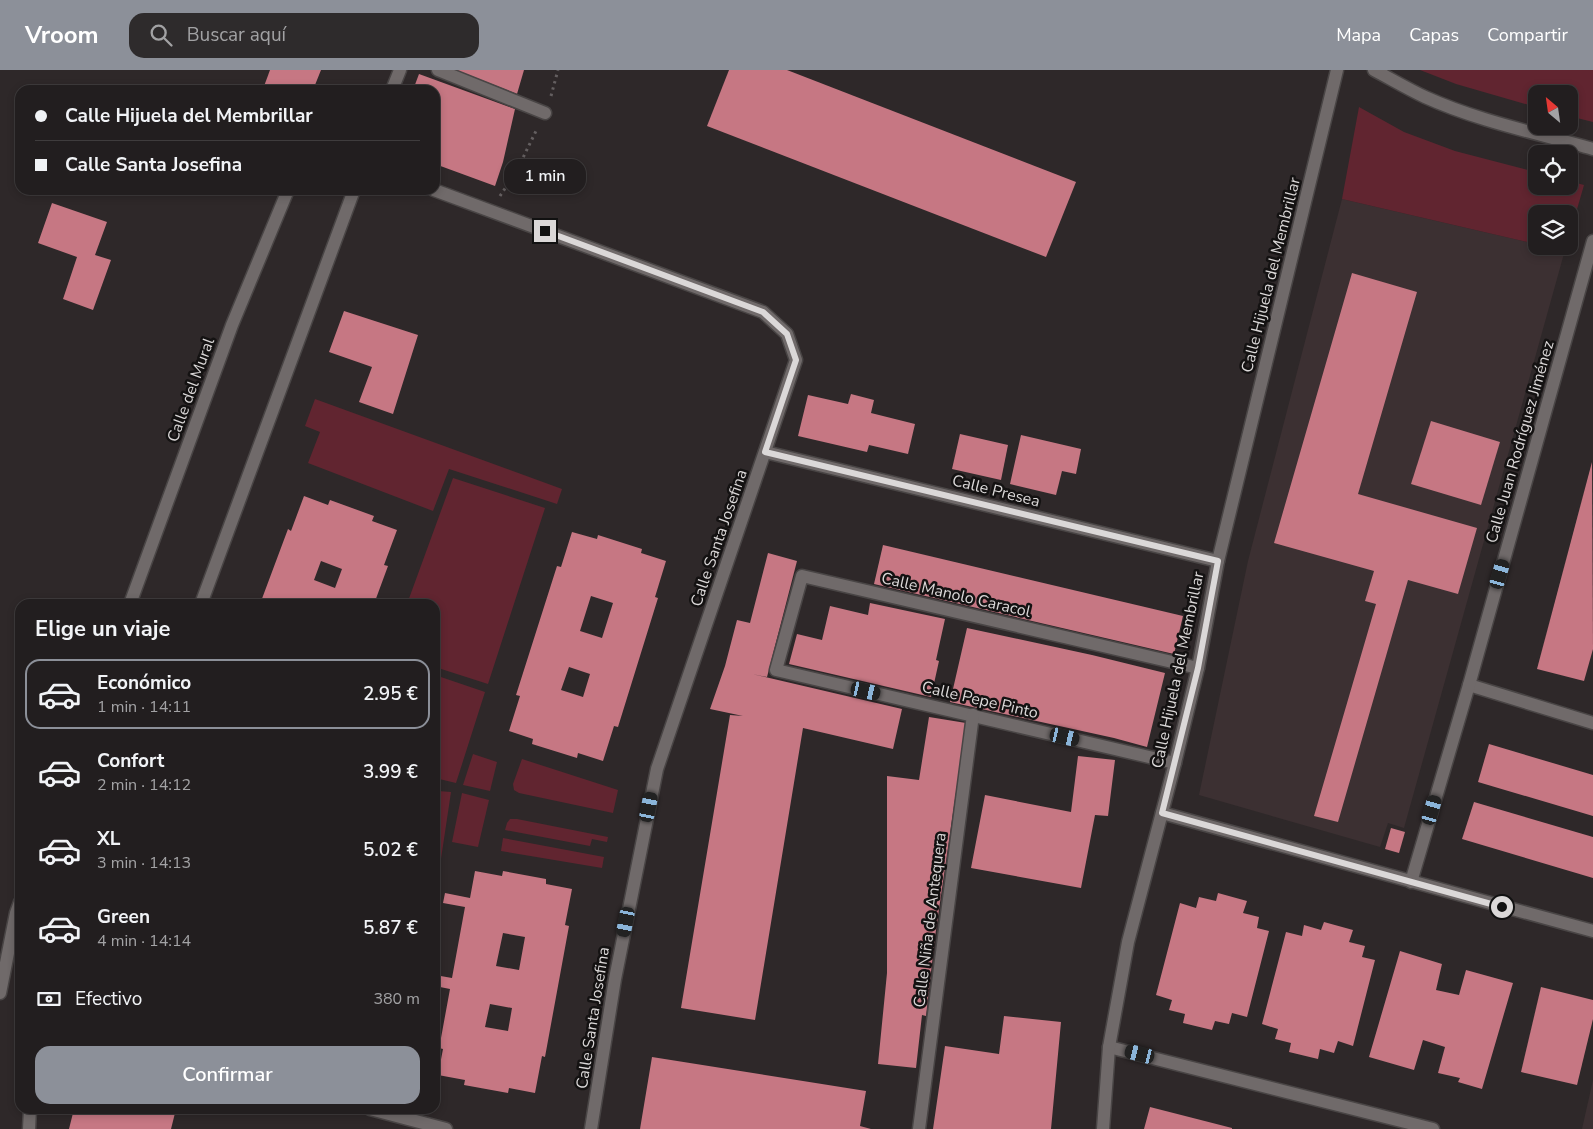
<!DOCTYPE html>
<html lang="es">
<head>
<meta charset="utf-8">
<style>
	body { margin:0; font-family:"Nunito Sans",sans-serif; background:#2e2b2c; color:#f1f3f6; height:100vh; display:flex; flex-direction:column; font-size:19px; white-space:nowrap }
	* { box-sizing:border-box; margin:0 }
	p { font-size:16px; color:#a2a2a4 }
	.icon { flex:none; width:28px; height:28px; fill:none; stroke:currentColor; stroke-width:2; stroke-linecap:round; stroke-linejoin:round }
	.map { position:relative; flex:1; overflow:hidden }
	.side { position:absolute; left:15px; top:529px; width:425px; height:515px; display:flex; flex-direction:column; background:#221e1f; border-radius:15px; box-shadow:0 2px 8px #0003,0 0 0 1px #3f3c3d }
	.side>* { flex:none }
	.hud { position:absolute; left:15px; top:15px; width:425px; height:110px; border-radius:15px; box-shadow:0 2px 8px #0003,0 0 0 1px #3f3c3d; display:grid; align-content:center; height:110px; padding:0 20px; background:#221e1f }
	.needle { width:32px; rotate:331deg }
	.tools { position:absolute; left:1528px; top:15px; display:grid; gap:10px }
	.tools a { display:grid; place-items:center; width:50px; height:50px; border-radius:10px; background:#221e1f; box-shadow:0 2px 8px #0003,0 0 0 1px #3f3c3d; font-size:25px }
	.end { position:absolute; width:22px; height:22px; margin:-11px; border:6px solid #dbd8d8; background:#111; box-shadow:0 0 0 2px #111 }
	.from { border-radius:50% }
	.bubble { position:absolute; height:35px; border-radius:15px; background:#221e1f; box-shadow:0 2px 8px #0003,0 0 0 1px #3f3c3d; font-size:16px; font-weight:600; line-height:35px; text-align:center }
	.car { position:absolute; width:15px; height:30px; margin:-15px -8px; border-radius:6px; box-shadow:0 0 4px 1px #0007; background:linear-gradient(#222 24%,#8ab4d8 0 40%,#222 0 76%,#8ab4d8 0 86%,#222 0) }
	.hud b { display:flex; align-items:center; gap:18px; height:48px; font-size:19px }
	.hud b+b { border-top:1px solid #3f3c3d }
	.hud i { width:12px; height:12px; background:#f1f3f6 }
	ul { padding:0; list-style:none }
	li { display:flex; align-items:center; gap:15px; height:70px; margin:0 10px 8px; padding:0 10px; border:2px solid transparent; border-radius:15px }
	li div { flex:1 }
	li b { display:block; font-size:19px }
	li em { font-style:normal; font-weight:600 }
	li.on { border-color:#8c9099 }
	li>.icon { width:45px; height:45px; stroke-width:1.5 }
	h2 { padding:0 20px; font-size:22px; line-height:60px }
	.pay { display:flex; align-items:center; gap:12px; height:55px; padding:0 20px; font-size:19px }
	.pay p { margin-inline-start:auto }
	.action { display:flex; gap:10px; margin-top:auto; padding:10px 20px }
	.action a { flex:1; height:58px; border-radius:15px; background:#8c9099; color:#fff; font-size:20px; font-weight:600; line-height:58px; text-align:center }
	header { display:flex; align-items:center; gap:30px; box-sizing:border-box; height:70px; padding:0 25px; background:#8c9099; color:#fff }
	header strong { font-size:24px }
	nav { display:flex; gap:28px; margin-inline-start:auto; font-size:18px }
	.search { width:350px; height:45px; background:#2e2b2c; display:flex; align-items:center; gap:12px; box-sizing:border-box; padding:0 18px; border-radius:15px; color:#a2a2a4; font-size:19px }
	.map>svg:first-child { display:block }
	.built { fill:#3c3032 }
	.green { fill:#612530 }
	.building { fill:#c67783; fill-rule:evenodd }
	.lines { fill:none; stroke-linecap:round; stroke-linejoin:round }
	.minor-casing { stroke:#494545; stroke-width:15 }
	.tertiary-casing { stroke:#494545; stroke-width:15 }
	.path { stroke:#645f60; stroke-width:3; stroke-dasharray:2.5 4; stroke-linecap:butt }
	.minor { stroke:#706a6a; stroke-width:12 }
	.tertiary { stroke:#706a6a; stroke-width:12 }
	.route { stroke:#dbd8d8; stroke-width:6 }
	.labels { text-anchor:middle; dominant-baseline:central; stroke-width:5; stroke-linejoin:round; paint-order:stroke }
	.street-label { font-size:16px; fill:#dbd8d8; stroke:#141212 }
</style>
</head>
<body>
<header>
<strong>Vroom</strong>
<div class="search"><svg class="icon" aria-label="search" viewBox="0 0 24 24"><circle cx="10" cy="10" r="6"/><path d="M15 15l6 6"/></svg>Buscar aquí</div>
<nav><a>Mapa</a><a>Capas</a><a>Compartir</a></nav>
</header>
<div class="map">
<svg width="1593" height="1059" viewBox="0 0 1593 1059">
	<rect width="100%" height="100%" fill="#2e2829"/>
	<g class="built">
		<path d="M1342,129L1536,174V176H1547L1565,180L1404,758L1388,753L1380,777L1199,725L1248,491Z"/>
		<path d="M1593,1010V1059H1582Z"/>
	</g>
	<g class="green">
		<path d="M1420,0H1593V52L1569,46V24H1536V37L1456,14Z"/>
		<path d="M1359,37L1404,62L1455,81L1536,102V116H1569V111L1584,115L1569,167V144H1536V174L1342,129Z"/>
		<path d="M315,329L562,419L557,434L449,399L433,441L308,393L320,362L305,356Z"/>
		<path d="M453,408L545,438L488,614L435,597V534H407Z"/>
		<path d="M435,605L485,622L456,713L435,708V646L439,643L440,639L435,631Z"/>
		<path d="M473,684L497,692L490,721L463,715Z"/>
		<path d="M522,689L618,720L613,743L519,723L514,720L513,714Z"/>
		<path d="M438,721L451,722L435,829V729Z"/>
		<path d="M462,723L489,730L478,777L452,772Z"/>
		<path d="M510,749H517L608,767L607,772L592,769L590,776L505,760L507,753Z"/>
		<path d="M503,768L604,787L602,798L501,781Z"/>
	</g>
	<g class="building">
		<path d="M270,0H321L313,20H266L263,19Z"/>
		<path d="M456,0H524L517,24Z"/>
		<path d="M729,0H787L1076,112L1046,187L707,56Z"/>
		<path d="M419,4L515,39L503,92L495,116L435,94V20H413Z"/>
		<path d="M52,133L107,152L95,185L111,190L93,240L63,229L77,187L38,173Z"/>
		<path d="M1352,203L1417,222L1358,424L1477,458L1458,524L1408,510L1338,752L1314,746L1376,534L1365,531L1374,501L1274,473Z"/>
		<path d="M344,241L418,265L393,344L359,332L372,297L329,282Z"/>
		<path d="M851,324L874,330L871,343L915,354L908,384L869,375L867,382L798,366L808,325L848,334Z"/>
		<path d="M1431,351L1500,372L1481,435L1411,414Z"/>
		<path d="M960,364L1008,375L1001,410L952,399Z"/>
		<path d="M1021,365L1081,379L1076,404L1062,401L1056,425L1010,414Z"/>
		<path d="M1592,392L1593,579L1584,611L1537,599Z"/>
		<path d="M304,426L328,435L330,430L374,446L372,451L397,460L384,495L388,496L374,534H260L288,459L291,461ZM321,491L342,499L335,518L314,510Z"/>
		<path d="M572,462L597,469L598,465L642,479L641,483L666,491L655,527L658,528L618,657L614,656L603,691L578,683L577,688L532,674L533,669L509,661L520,626L516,625L557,496L561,497ZM591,526L613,533L602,568L580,561ZM569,597L590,604L583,627L561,620Z"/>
		<path d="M883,475L1183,546L1174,584L874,514Z"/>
		<path d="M768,483L797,491L767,607L752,604L902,639L893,679L803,658L755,950L681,938L730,645L743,646L710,639L725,596L737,550L750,553Z"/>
		<path d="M870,533L945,549L936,590L939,591L931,627L789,594L797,564L822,570L830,536L868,545Z"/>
		<path d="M967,558L1092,585L1165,603L1147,677L1114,668L950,632Z"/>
		<path d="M929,647L966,653L935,867L926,946L922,945L916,998L878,994L887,903V706L919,710Z"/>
		<path d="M1489,674L1593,705V746L1478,712Z"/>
		<path d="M1078,686L1115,690L1108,746L1095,745L1081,818L971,798L985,725L1071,742Z"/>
		<path d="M1474,732L1593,767V808L1462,769Z"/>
		<path d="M1391,758L1405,762L1399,783L1385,779Z"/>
		<path d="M475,801L502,806L503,801L546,809V814L572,819L565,855L569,856L545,987L542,986L535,1023L509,1018L508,1023L464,1015L465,1010L438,1005L443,979L435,977V966L441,968L450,919L435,916V905L452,908L465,837L443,833L445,823L470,828ZM503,863L525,867L519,900L496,896ZM490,934L512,938L508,961L485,957Z"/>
		<path d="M1218,823L1247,831L1243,843L1259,847L1257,858L1269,861L1247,947L1232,943L1229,954L1215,951L1212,960L1183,953L1185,944L1169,940L1172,930L1156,925L1180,833L1196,838L1199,827L1216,831Z"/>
		<path d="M1324,852L1353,860L1349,872L1365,876L1362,887L1375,890L1353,976L1338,971L1334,983L1320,979L1318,989L1289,982L1291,973L1275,969L1278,959L1262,954L1286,862L1302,866L1304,855L1321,860Z"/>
		<path d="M1400,881L1442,894L1436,920L1459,925L1466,900L1513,913L1482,1019L1458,1012L1460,1008L1438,1003L1445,977L1423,970L1414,1000L1369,987Z"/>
		<path d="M1541,917L1593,930V949L1577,1015L1521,1002Z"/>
		<path d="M1004,946L1061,952L1051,1059H933L945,976L999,984Z"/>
		<path d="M652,987L866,1021L860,1056L871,1059H640Z"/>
		<path d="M1150,1037L1232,1058V1059H1144Z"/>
		<path d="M74,1039H176L171,1059H69Z"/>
	</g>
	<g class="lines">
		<g class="minor-casing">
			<g id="minor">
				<path d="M438,0L545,43"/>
				<path d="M434,120L763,242L787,264L796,290L657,699L615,909L591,1059"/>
				<path d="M765,382L1218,491"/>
				<path d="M1469,615L1593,653"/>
				<path d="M1175,693L776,600L802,506L1198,598"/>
				<path d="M1411,812L1469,615L1593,171"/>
				<path d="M1109,977L1433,1059"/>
				<path d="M370,1039L446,1059"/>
				<path d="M919,1059L973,645"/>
			</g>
		</g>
		<g class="tertiary-casing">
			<g id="tertiary">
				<path d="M1374,0C1391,9 1408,19 1425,27C1478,51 1537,63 1593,79"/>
				<path d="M392,20L400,0"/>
				<path d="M130,534L232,255L288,120"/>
				<path d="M201,534L354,120"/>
				<path d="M1162,743L1593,861"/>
				<path d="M0,923L16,843L20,832"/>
				<path d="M29,1059L30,1039"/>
				<path d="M1103,1059L1109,977L1128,872L1175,693L1198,598L1218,491L1337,0"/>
			</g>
		</g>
		<g class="path">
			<path d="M551,26L558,0"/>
			<path d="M500,126L516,102L537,59"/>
		</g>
		<use href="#minor" class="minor"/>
		<use href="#tertiary" class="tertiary"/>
	</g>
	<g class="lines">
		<path class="route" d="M545,161L763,242L787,264L796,290L765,382L1218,491L1198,598L1162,743L1502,837"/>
	</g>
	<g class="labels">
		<g class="street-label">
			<text transform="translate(1271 205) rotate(-76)">Calle Hijuela del Membrillar</text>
			<text transform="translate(191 320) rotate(-70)">Calle del Mural</text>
			<text transform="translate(1520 372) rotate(-74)">Calle Juan Rodríguez Jiménez</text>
			<text transform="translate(996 421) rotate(14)">Calle Presea</text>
			<text transform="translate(719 468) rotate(-71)">Calle Santa Josefina</text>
			<text transform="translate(956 525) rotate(13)">Calle Manolo Caracol</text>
			<text transform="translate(1178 600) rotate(-78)">Calle Hijuela del Membrillar</text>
			<text transform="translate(980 630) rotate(13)">Calle Pepe Pinto</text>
			<text transform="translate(930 850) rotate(-83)">Calle Niña de Antequera</text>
			<text transform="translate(593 948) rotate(-81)">Calle Santa Josefina</text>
		</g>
	</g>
</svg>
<div class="tools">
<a><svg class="needle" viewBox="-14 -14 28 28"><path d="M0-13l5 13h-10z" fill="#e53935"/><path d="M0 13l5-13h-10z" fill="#a2a2a4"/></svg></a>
<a><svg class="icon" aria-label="locate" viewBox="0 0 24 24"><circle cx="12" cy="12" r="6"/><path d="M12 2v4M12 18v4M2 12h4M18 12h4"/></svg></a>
<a><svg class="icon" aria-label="layers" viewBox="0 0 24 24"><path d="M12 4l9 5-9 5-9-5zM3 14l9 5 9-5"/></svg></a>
</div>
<i class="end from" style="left:1502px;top:837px"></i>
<i class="end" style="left:545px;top:161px"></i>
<div class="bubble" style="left:504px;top:89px;width:82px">1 min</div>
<i class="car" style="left:1500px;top:504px;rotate:16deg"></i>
<i class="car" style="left:866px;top:621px;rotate:103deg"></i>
<i class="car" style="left:1065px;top:667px;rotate:103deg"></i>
<i class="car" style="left:649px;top:737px;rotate:11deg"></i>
<i class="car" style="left:1432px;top:740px;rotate:16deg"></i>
<i class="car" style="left:626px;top:852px;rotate:191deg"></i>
<i class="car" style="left:1140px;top:984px;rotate:284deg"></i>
<div class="hud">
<b><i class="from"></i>Calle Hijuela del Membrillar</b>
<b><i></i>Calle Santa Josefina</b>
</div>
<section class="side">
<h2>Elige un viaje</h2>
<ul>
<li class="on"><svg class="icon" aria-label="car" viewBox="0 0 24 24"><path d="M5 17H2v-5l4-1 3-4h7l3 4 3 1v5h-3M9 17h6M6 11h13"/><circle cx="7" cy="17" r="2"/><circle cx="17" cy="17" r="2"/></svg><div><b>Económico</b><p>1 min · 14:11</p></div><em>2.95 €</em></li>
<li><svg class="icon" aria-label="car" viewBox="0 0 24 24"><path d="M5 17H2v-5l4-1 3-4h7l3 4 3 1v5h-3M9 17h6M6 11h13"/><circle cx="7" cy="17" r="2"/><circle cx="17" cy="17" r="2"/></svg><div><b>Confort</b><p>2 min · 14:12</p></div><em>3.99 €</em></li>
<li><svg class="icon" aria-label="car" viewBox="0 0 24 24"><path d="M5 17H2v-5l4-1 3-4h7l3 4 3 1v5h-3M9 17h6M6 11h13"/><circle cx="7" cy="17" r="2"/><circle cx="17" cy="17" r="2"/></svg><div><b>XL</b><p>3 min · 14:13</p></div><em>5.02 €</em></li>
<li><svg class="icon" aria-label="car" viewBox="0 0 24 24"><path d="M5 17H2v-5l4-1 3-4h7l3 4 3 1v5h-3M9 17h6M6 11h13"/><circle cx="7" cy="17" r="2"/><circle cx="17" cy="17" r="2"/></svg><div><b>Green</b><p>4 min · 14:14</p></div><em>5.87 €</em></li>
</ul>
<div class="pay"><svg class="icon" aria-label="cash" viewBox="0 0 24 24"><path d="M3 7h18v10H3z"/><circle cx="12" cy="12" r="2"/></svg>Efectivo<p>380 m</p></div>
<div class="action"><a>Confirmar</a></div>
</section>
</div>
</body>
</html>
